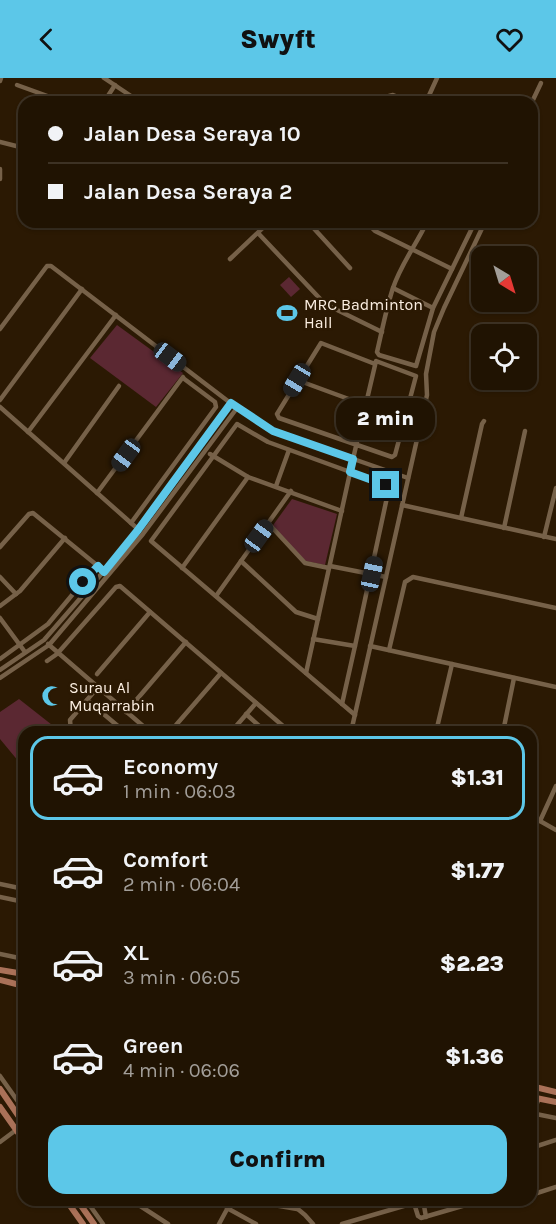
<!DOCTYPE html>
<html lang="en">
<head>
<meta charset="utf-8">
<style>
	body { margin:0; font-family:Karla,sans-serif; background:#281c0c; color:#f1f3f6; height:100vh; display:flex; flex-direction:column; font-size:22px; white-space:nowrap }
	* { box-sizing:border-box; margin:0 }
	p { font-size:20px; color:#a29e99 }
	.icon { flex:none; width:33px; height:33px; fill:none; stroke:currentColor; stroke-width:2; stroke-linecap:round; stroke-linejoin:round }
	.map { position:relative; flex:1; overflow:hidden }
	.sheet { position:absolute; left:18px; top:648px; width:519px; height:480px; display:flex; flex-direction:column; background:#201302; border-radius:18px; box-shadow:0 2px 4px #0004,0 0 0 2px #3d3224 }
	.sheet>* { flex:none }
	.top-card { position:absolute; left:18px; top:18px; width:520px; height:132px; border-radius:18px; box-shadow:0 2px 4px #0004,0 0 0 2px #3d3224; display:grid; align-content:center; height:132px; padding:0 30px; background:#201302 }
	.needle { width:39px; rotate:142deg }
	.tools { position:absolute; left:471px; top:168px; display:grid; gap:12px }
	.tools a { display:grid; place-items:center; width:66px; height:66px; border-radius:12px; background:#201302; box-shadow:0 2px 4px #0004,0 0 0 2px #3d3224; font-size:30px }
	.end { position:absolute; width:27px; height:27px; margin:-14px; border:8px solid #5cc7e8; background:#111; box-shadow:0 0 0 3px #111 }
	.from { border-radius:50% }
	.bubble { position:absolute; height:42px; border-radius:18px; background:#201302; box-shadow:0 2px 4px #0004,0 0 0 2px #3d3224; font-size:20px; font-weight:800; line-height:42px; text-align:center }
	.car { position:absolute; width:18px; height:36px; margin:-18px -9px; border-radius:8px; box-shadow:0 0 4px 2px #0007; background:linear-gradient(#222 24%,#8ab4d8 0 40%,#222 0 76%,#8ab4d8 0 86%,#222 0) }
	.top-card b { display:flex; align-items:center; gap:21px; height:57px; font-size:22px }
	.top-card b+b { border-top:2px solid #3d3224 }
	.top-card i { width:15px; height:15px; background:#f1f3f6 }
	ul { padding:10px 0 0; list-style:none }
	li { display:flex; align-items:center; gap:18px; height:84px; margin:0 12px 9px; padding:0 18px; border:3px solid transparent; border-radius:18px }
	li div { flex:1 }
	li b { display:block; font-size:22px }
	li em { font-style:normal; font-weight:800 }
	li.on { border-color:#5cc7e8 }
	li>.icon { width:54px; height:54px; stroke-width:1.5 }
	.button { display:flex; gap:12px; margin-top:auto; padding:12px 30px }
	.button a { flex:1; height:69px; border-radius:18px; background:#5cc7e8; color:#111; font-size:24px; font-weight:800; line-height:69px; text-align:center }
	header { display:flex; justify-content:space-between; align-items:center; height:78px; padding:0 30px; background:#5cc7e8; color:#111; font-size:27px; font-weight:800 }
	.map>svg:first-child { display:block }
	.green { fill:#5b2832 }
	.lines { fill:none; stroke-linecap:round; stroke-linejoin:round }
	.minor { stroke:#766149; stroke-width:4.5 }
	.major { stroke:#aa7158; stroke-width:6 }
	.route { stroke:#5cc7e8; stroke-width:8 }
	.labels { text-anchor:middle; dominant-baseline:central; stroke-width:5; stroke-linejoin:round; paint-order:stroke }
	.poi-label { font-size:16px; fill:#fcefe2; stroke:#2b1903; text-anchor:start }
</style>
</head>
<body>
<header><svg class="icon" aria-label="back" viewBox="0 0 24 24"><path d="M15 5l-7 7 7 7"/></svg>Swyft<svg class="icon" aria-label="heart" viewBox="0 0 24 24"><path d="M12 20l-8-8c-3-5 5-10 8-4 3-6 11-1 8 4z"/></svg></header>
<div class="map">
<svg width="556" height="1146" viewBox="0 0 556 1146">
	<rect width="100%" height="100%" fill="#2b1903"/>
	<g class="green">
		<path d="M289,199L300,211L291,219L280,207Z"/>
		<path d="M117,247L183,295L156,329L90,280Z"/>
		<path d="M292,421L337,436L325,487L306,483L271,450Z"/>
		<path d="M19,621L61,654H24V690L0,661V634Z"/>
	</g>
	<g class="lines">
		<g class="minor">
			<path d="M104,0L131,18"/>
			<path d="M0,3L1,0"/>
			<path d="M17,7L64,24"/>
			<path d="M104,24L115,7"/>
			<path d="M386,24L389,18L393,17L410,24"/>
			<path d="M426,24L437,0"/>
			<path d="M532,24L541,5"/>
			<path d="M0,64L24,70"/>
			<path d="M0,91V101"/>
			<path d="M308,144L350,190"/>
			<path d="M366,144L375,153L452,191"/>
			<path d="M427,144C416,167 401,186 393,210C386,231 382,253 377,274L379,277L416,288L433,230L475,144"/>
			<path d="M258,155L325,226L382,254"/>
			<path d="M230,181L269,144"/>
			<path d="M393,210L433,230"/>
			<path d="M0,251L47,188H51L237,330L273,353L408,400"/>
			<path d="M297,302L365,327"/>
			<path d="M0,322L82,211"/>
			<path d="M0,329L139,452"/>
			<path d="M28,354L116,237"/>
			<path d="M210,376L248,399L342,433"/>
			<path d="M64,385L119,308"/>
			<path d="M276,408L289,372"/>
			<path d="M97,415L183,299"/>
			<path d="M402,427L556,461"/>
			<path d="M461,440L482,346L484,343"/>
			<path d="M131,445L216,329L215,324L183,300"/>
			<path d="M268,445L305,485L329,490"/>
			<path d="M504,450L525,353"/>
			<path d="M544,459L556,410"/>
			<path d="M0,469L29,436L33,435L104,493"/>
			<path d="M241,483L296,534L318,541"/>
			<path d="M330,488L386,499"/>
			<path d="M182,490L248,399"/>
			<path d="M0,499L16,516"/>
			<path d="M216,518L291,413"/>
			<path d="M0,528L20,513L65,460"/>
			<path d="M0,540L25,574"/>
			<path d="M313,561L355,568L389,410L386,407L268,364L237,346L151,463L355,637"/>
			<path d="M48,566L150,654"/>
			<path d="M370,568L556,609"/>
			<path d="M389,572L405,504L413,499L556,530"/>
			<path d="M0,581L48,546L97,487"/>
			<path d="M47,583L57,576L116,509L120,508L290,654"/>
			<path d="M0,592L44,562L104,493L138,452L231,325"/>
			<path d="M306,595L353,381C361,348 368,316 376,283L416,298L395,377L392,379L279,340L277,336L321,265L375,286"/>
			<path d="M97,596L150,534"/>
			<path d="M0,600L49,567L143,456L237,330"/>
			<path d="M87,622L125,654"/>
			<path d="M342,626L355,568"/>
			<path d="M126,634L186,564"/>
			<path d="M246,636L266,654"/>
			<path d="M176,647L221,595"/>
			<path d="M71,654L70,642L98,609"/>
			<path d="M231,654L256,625"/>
			<path d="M351,654L427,317L426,296L434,254L444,230L485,144"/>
			<path d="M436,654L452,586"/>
			<path d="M503,654L514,600"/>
			<path d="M531,741L540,743L556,752"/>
			<path d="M540,743L556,708"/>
			<path d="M0,806L24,811"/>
			<path d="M0,819L24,824"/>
			<path d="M0,876L24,881"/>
			<path d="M0,998L24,1032"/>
			<path d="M531,1035L556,1040"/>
			<path d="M532,1035L539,1021"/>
			<path d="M0,1064L16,1052"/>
			<path d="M531,1070L556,1062"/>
			<path d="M531,1117L556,1109"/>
			<path d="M86,1122L103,1146"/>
			<path d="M131,1122L168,1146"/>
			<path d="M255,1122L262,1125L297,1131"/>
			<path d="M287,1122L305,1137L313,1146"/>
			<path d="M413,1122L418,1138L421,1140L483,1122"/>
			<path d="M423,1122L426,1139"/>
			<path d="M227,1130L256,1146"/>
			<path d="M219,1146L232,1122"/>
			<path d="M342,1146L414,1125"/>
		</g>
		<g class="major">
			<path d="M0,892L24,896"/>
			<path d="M0,902L24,908"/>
			<path d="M531,1008L556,1014"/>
			<path d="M0,1011L24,1046"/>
			<path d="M531,1019L556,1024"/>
			<path d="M0,1029L24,1063"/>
			<path d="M66,1122L83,1146"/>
			<path d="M77,1122L94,1146"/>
		</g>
	</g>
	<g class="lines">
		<path class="route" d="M83,504L98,488L104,494L138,452L231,325L273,353L353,381L350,394L386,407"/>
	</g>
	<defs>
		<g id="stadium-bare" transform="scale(1.62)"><path d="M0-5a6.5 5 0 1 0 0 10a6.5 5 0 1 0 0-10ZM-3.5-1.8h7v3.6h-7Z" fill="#5cc7e8" stroke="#2b1903" stroke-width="2.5" paint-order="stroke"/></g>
		<g id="mosque-bare" transform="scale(1.62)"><path d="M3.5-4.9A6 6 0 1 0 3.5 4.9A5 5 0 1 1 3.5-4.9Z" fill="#5cc7e8" stroke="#2b1903" stroke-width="2.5" paint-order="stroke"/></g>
	</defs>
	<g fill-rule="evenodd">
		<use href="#stadium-bare" x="287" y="235"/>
		<use href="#mosque-bare" x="52" y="618"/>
	</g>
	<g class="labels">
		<g class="poi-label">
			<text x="304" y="226">MRC Badminton<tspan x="304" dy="18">Hall</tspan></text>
			<text x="69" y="609">Surau Al<tspan x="69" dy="18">Muqarrabin</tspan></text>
		</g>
	</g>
</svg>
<div class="tools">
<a><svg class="needle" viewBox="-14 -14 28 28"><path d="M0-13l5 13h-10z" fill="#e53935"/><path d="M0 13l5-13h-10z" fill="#a29e99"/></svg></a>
<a><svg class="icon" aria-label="locate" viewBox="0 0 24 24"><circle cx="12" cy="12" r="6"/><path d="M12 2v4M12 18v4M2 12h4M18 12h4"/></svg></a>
</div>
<i class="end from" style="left:83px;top:504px"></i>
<i class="end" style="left:386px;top:407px"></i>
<div class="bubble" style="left:336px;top:320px;width:99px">2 min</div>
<i class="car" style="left:170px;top:279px;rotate:127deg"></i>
<i class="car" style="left:297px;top:302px;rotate:211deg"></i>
<i class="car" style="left:126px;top:377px;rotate:216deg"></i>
<i class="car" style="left:259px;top:458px;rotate:36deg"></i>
<i class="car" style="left:372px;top:496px;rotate:12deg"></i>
<div class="top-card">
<b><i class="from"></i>Jalan Desa Seraya 10</b>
<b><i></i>Jalan Desa Seraya 2</b>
</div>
<section class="sheet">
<ul>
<li class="on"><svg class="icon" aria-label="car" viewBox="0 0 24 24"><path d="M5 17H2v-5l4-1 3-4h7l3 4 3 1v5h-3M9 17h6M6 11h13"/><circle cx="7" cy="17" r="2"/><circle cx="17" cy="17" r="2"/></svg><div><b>Economy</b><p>1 min · 06:03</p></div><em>$1.31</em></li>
<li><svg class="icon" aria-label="car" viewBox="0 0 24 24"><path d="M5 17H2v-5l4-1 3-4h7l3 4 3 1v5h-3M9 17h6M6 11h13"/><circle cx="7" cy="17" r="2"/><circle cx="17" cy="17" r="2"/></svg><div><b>Comfort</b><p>2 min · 06:04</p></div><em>$1.77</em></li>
<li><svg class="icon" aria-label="car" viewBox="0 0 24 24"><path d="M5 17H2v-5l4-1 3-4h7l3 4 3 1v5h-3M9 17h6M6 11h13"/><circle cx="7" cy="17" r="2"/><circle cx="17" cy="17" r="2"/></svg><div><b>XL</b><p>3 min · 06:05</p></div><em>$2.23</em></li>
<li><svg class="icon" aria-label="car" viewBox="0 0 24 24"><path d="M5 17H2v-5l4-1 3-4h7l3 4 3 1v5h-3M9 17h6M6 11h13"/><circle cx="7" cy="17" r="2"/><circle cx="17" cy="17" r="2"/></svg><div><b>Green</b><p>4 min · 06:06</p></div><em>$1.36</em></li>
</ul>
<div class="button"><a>Confirm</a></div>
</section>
</div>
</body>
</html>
